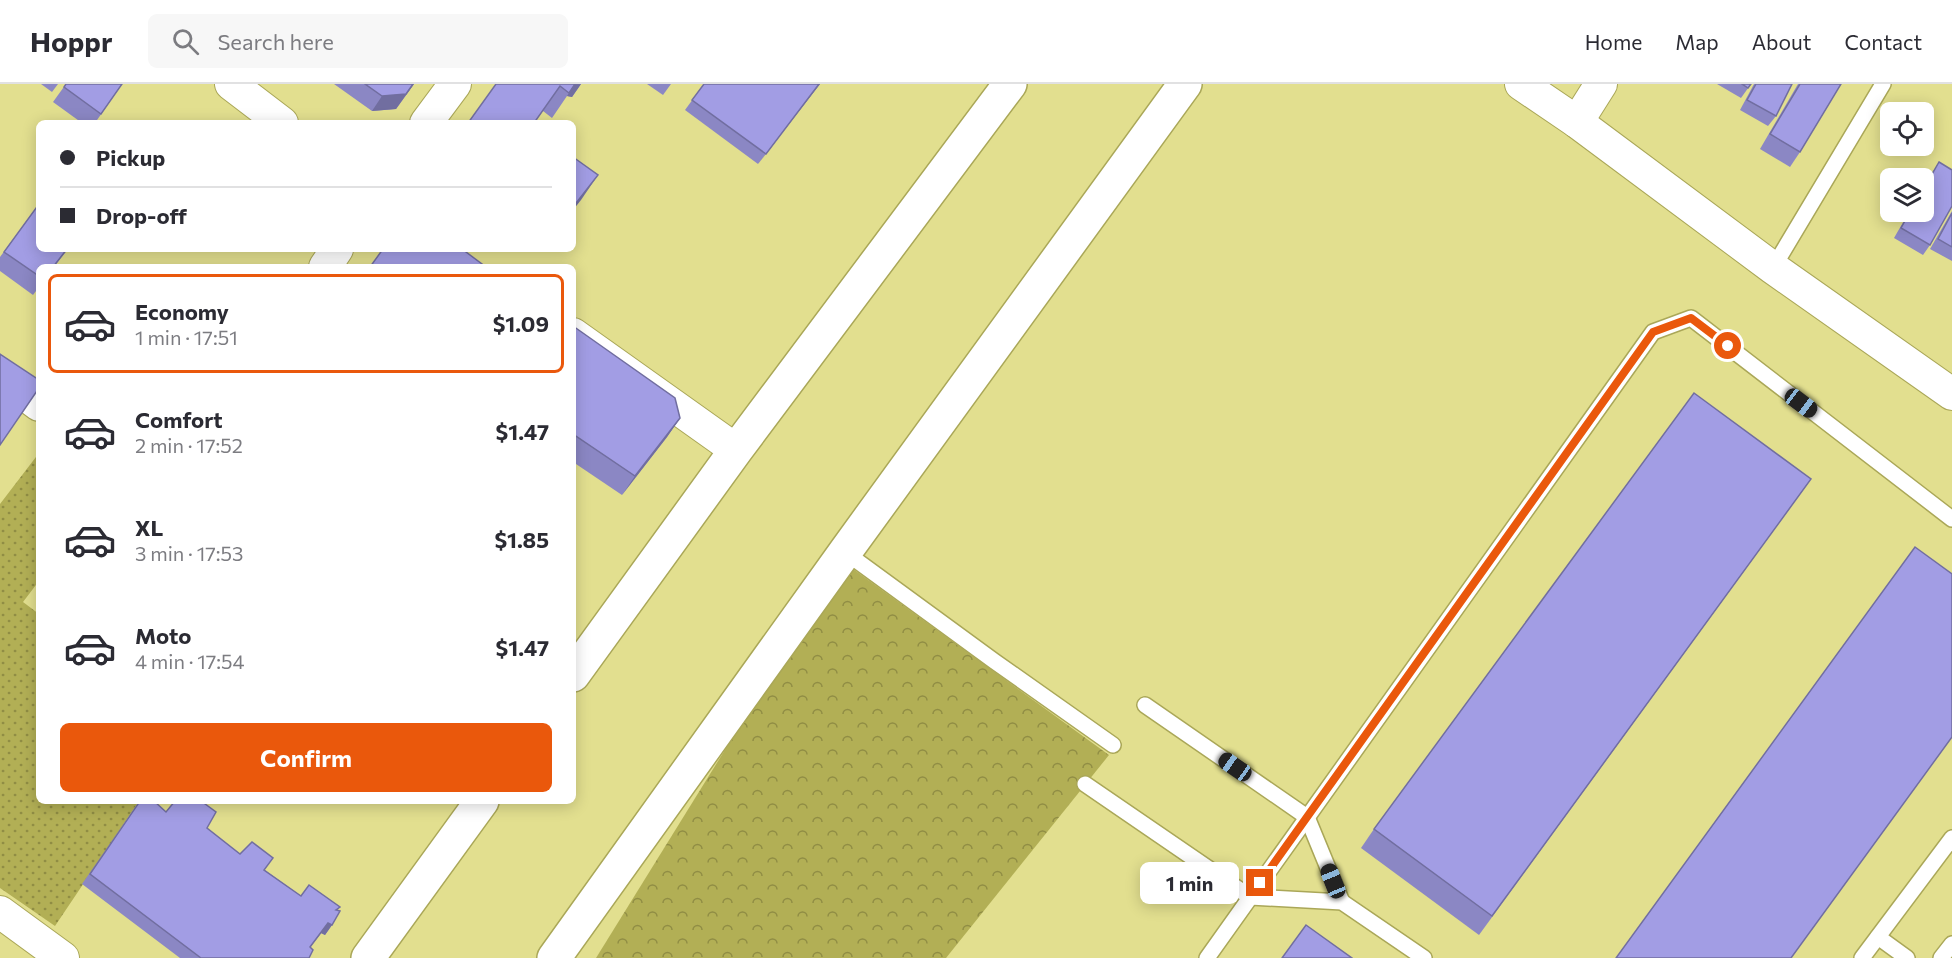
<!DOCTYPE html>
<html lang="en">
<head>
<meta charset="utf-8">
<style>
	body { margin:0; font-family:Commissioner,sans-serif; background:#f7f7f7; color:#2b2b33; height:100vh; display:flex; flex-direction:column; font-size:22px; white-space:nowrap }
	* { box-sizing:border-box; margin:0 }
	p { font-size:20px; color:#7c7c81 }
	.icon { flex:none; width:33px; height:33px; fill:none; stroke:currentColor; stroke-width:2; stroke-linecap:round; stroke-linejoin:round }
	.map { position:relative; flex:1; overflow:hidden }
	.sheet { position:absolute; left:36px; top:180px; width:540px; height:540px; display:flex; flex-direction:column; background:#fff; border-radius:9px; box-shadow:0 3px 15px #0003 }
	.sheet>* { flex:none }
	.hud { position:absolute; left:36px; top:36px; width:540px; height:132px; border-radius:9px; box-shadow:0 3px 15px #0003; display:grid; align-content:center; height:132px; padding:0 24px; background:#fff }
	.fabs { position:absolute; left:1880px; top:18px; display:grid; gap:12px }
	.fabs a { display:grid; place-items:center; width:54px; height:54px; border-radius:9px; background:#fff; box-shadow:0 3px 15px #0003; font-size:30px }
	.end { position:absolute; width:27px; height:27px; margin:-14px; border:8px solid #ea580c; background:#fff; box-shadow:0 0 0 3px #fff }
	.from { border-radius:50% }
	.bubble { position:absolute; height:42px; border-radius:9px; background:#fff; box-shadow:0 3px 15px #0003; font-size:20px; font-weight:700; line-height:42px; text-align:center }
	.car { position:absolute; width:18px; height:36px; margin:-18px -9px; border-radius:8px; box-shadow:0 0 4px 2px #0007; background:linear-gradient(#222 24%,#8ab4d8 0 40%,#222 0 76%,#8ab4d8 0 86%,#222 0) }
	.hud b { display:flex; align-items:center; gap:21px; height:57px; font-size:22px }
	.hud b+b { border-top:2px solid #e1e1e2 }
	.hud i { width:15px; height:15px; background:#2b2b33 }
	ul { padding:10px 0 0; list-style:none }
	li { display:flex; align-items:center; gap:18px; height:99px; margin:0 12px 9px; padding:0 12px; border:3px solid transparent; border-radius:9px }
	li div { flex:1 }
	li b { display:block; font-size:22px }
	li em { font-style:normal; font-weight:700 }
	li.selected { border-color:#ea580c }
	li>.icon { width:54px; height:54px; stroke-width:1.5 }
	.button { display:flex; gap:12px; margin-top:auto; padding:12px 24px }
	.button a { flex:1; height:69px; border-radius:9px; background:#ea580c; color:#fff; font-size:24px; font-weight:700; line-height:69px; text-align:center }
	header { display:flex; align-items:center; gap:36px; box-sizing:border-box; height:84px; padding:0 30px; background:#fff; border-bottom:2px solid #e1e1e2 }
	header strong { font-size:28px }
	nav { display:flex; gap:33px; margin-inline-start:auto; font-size:21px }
	.search { width:420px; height:54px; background:#f7f7f7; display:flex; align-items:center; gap:15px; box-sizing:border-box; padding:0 21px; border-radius:9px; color:#7c7c81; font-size:22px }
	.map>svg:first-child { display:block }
	.grass { fill:url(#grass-dots) }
	.park { fill:url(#park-crowns) }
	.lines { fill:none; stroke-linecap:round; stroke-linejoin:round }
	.lane-casing { stroke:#aaa758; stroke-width:18 }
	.street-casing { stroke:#aaa758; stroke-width:34 }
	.secondary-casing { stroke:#aaa758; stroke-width:36 }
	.lane { stroke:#fff; stroke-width:15 }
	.street { stroke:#fff; stroke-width:32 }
	.secondary { stroke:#fff; stroke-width:33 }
	.wall { fill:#8b87c4 }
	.shaded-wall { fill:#716ea0 }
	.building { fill:#a29de4; stroke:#716ea0; stroke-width:1.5 }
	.route { stroke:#ea580c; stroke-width:8 }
</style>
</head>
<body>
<header>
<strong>Hoppr</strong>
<div class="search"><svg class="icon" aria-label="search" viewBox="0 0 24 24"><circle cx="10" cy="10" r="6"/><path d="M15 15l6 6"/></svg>Search here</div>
<nav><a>Home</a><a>Map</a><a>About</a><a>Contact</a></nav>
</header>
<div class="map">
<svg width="1952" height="874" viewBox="0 0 1952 874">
	<defs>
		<pattern id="grass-dots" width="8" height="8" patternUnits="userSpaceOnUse" patternTransform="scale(1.5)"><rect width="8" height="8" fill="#b2af55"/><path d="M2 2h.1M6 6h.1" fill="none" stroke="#908d44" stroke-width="1.8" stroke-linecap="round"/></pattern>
		<pattern id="park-crowns" width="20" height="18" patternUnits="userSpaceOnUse" patternTransform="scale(1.5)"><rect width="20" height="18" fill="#b2af55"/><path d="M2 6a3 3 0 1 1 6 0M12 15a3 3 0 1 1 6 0" fill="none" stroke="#908d44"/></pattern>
	</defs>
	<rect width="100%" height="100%" fill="#e2df8f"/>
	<path class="grass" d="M39,369V497L23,518L39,530V717H139L55,842L0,804V420Z"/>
	<path class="park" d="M842,477L1109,671L946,874H596Z"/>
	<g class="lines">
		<g class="lane-casing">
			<g id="lane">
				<path d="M1773,184L1883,0"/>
				<path d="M845,468L994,577L1113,661"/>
				<path d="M1145,621L1307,733L1342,818"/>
				<path d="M1085,700L1250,813L1342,818L1424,874"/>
				<path d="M1878,853L1907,874"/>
				<path d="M1207,874L1653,248L1691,234L1952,435"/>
				<path d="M1862,874L1952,754"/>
				<path d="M1941,874L1952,860"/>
			</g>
		</g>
		<g class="street-casing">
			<g id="street">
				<path d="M231,0L282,39"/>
				<path d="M1521,0L1577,38L1773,184L1952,310"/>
				<path d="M1577,38L1601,0"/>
				<path d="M426,39L455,0"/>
				<path d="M325,183L337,165"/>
				<path d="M573,250L736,366"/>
				<path d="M0,292L39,321"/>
				<path d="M0,828L63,874"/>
			</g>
		</g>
		<g class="secondary-casing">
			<g id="secondary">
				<path d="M573,591L736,366L1010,0"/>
				<path d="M368,874L482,717"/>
				<path d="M554,874L845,468L1185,0"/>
			</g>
		</g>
		<use href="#lane" class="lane"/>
		<use href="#street" class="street"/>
		<use href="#secondary" class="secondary"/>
	</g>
	<g class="wall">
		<path d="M41,0H58L52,8Z"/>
		<path d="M66,0H122L95,39H82L53,18Z"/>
		<path d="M334,0H414L396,25L372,27Z"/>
		<path d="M496,0H581L572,13L567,12L552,34L543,27Z"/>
		<path d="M647,0H671L663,11Z"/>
		<path d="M704,0H820L758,80L685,26Z"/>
		<path d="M1717,0H1751L1741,14Z"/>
		<path d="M1754,0H1792L1776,32L1768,42L1740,26Z"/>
		<path d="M1798,0H1841L1800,68L1790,83L1760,65Z"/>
		<path d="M1939,78L1930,161L1923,171L1894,154L1909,128H1923V103Z"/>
		<path d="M39,120L68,165L54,183H39V203L33,211L0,187V173Z"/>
		<path d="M1952,127V177L1930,165Z"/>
		<path d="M573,242L680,334L667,353L622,411L573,378Z"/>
		<path d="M1811,395L1479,851L1361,764L1374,745Z"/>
		<path d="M140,717L207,744L240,770L265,786L301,812L309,801L340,823L337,826L332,841L325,851L321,849L310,863L309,874H180L82,800Z"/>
	</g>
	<g class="shaded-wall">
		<path d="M414,0L396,25L372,27L382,12Z"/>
		<path d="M575,0H581L572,13L567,12Z"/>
		<path d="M819,0H820L758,80L766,70Z"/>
		<path d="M598,91L581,116L573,126V123Z"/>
		<path d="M680,334L667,353L622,411L635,392Z"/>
		<path d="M328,839L332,841L325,851L321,849L303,873Z"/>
	</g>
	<g class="building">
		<path d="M66,0H122L101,30L64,3Z"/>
		<path d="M365,0H413L406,10L382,12Z"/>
		<path d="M496,0H575L569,9L560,2L534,39H468Z"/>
		<path d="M704,0H819L766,70L692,16Z"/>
		<path d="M1742,0H1751L1748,4Z"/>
		<path d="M1756,0H1792L1776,32L1747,16Z"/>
		<path d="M1800,0H1841L1800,68L1770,50Z"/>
		<path d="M573,73L598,91L573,123Z"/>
		<path d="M1939,78L1952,86V122L1930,161L1901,144L1910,128H1923V106Z"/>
		<path d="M39,120V165H67L53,183H39V192L4,168Z"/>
		<path d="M1952,129V163L1938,155Z"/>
		<path d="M383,165H462L486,183H370Z"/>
		<path d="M573,242L675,314L680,334L635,392L573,350Z"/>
		<path d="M0,270L39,296V304L0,361Z"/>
		<path d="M1694,309L1811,395L1492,832L1374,745Z"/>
		<path d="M1915,463L1952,490V653L1791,874H1616Z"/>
		<path d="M140,717H154L166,728L175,717H201L216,728L207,744L240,770L252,758L273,774L264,786L301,812L309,801L340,823L336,826L340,827L332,841L328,839L310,863L313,866L309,874H201L90,790Z"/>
		<path d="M1306,841L1352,874H1282Z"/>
	</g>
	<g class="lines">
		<path class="route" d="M1260,799L1653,248L1691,234L1728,262"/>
	</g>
</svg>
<div class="fabs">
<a><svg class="icon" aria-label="locate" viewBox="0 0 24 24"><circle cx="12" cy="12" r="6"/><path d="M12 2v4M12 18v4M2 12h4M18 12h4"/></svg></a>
<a><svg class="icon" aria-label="layers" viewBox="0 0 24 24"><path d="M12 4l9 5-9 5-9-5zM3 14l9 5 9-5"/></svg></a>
</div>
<i class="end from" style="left:1728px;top:262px"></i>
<i class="end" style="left:1260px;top:799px"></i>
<div class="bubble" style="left:1140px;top:778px;width:99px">1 min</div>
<i class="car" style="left:1801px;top:319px;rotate:127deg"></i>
<i class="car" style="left:1235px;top:683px;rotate:305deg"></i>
<i class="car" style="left:1333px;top:797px;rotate:338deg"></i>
<div class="hud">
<b><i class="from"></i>Pickup</b>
<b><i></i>Drop-off</b>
</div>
<section class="sheet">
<ul>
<li class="selected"><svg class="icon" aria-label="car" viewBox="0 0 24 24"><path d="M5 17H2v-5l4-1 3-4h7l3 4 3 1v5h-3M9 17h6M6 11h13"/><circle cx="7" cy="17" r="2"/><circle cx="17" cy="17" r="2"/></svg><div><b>Economy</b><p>1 min · 17:51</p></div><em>$1.09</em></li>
<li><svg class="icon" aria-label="car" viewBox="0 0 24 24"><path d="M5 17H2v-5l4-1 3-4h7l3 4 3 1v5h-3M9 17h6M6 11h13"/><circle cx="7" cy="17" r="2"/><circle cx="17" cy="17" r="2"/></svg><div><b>Comfort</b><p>2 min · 17:52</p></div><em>$1.47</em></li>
<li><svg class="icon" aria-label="car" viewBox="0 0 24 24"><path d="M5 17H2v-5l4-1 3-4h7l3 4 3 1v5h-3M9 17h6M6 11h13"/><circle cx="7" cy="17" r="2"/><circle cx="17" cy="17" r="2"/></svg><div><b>XL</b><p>3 min · 17:53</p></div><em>$1.85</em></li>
<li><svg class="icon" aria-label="car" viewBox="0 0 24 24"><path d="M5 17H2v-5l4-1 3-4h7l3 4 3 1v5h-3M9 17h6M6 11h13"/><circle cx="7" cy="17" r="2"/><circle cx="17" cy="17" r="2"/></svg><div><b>Moto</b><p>4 min · 17:54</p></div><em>$1.47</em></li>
</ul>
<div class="button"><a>Confirm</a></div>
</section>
</div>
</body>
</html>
